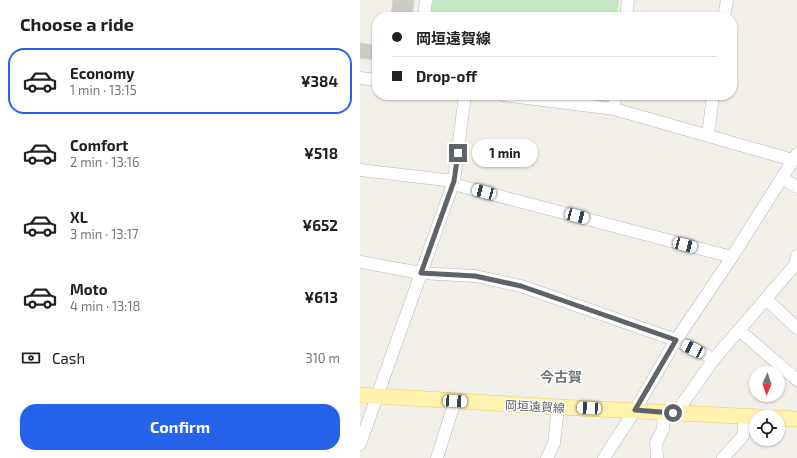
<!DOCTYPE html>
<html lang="en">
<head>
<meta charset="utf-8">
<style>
	body { margin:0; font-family:"Exo 2","Noto Sans JP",sans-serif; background:#f2f2f2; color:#222; height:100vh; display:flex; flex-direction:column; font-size:15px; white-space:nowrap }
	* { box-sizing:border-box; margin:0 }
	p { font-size:13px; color:#767676 }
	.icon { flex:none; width:22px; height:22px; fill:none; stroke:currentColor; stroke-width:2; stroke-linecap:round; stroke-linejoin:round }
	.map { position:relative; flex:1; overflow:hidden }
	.sheet { display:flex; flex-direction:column; background:#fff; width:360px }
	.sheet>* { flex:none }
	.top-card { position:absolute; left:12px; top:12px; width:365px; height:88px; border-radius:16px; box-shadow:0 1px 3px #0004; display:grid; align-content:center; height:88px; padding:0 20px; background:#fff }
	.needle { width:26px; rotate:182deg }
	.buttons { position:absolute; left:389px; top:366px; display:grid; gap:8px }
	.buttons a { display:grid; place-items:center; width:36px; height:36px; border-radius:50%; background:#fff; box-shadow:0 1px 3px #0004; font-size:20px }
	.end { position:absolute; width:18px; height:18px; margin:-9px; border:5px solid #5f6368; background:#fff; box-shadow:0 0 0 2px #fff }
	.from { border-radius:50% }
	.bubble { position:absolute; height:28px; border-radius:14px; background:#fff; box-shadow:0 1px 3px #0004; font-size:13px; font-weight:700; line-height:28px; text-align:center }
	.car { position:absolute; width:12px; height:24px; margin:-12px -6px; border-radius:5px; box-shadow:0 0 3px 1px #0007; background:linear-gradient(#fff 24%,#345 0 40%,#fff 0 76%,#345 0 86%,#fff 0) }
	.top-card b { display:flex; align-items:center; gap:14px; height:38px; font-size:15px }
	.top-card b+b { border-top:1px solid #e0e0e0 }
	.top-card i { width:10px; height:10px; background:#222 }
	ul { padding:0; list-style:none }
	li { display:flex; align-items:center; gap:12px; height:66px; margin:0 8px 6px; padding:0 12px; border:2px solid transparent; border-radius:16px }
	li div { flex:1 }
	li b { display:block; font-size:15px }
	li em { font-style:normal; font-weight:700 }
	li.active { border-color:#2563eb }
	li>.icon { width:36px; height:36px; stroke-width:1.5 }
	h2 { padding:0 20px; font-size:18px; line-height:48px }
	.pay { display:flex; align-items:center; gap:10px; height:44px; padding:0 20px; font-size:15px }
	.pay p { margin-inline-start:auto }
	.cta { display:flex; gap:8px; margin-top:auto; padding:8px 20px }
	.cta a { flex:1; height:46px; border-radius:16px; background:#2563eb; color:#fff; font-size:16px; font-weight:700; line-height:46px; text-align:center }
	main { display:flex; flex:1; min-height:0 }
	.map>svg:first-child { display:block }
	.green { fill:#c5e8c5 }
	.building { fill:#cccac5; stroke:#d6d1c6 }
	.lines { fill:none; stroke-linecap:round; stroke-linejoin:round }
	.minor-casing { stroke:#b5b8bc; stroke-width:13 }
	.major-casing { stroke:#f2c960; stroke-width:16 }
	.minor { stroke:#fff; stroke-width:12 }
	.major { stroke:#fff2af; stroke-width:15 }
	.route { stroke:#5f6368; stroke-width:5 }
	.labels { text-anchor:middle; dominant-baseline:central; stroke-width:3; stroke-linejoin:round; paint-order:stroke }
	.street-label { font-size:12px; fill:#5f6368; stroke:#fff }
	.quarter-label { font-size:14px; font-weight:bold; fill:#70757a; stroke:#fff }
</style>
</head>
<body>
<main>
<section class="sheet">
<h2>Choose a ride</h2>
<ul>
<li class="active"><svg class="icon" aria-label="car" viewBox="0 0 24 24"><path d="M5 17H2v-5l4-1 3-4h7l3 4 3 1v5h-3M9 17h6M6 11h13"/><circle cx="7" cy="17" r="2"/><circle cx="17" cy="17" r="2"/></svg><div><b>Economy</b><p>1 min · 13:15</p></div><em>¥384</em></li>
<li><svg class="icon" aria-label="car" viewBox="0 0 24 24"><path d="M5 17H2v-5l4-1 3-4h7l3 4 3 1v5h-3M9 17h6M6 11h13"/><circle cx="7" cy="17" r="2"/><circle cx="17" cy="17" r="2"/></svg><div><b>Comfort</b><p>2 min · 13:16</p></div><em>¥518</em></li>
<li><svg class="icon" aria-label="car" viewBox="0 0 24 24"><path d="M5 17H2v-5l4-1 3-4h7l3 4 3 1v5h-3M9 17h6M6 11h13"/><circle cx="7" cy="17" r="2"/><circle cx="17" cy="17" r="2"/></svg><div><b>XL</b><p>3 min · 13:17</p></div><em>¥652</em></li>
<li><svg class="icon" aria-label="car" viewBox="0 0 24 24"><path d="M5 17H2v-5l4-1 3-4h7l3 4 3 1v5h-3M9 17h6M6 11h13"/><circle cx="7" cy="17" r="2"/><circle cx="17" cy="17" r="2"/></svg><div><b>Moto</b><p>4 min · 13:18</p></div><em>¥613</em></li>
</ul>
<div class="pay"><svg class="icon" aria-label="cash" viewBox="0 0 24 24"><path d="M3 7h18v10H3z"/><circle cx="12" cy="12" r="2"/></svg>Cash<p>310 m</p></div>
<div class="cta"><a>Confirm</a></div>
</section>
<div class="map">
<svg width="437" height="458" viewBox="0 0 437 458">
	<rect width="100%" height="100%" fill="#f1efe8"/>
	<g class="green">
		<path d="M73,0H259L257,17H71Z"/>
		<path d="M178,95H249V97L245,102Z"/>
	</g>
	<g class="building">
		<path d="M33,0H54L52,17H31Z"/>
		<path d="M0,43L17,46V60L0,58Z"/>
	</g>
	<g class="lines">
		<g class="minor-casing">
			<g id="minor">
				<path d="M64,17L66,0"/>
				<path d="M266,17L268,0"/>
				<path d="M364,17L367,0"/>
				<path d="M0,78L17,80"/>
				<path d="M143,95L254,109L433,160"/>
				<path d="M254,109L255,95"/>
				<path d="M348,135L353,95"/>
				<path d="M0,170L94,181"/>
				<path d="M422,178L437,187"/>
				<path d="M93,184L372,257"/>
				<path d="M0,262L61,273L115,276L161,286L316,340L354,359"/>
				<path d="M406,299L437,328"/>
				<path d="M379,330L437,380"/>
				<path d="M321,413L323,403L354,359L435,265L437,256"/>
				<path d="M0,444L94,181L105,95"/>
				<path d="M77,458L95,401"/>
				<path d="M187,458L194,443L198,407"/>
				<path d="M244,458L275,410L316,340L372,257L437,154"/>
				<path d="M297,458L296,443L303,429L304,412"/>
				<path d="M363,458L383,436L385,416"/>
			</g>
		</g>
		<g class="major-casing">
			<g id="major">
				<path d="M0,395L198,407L399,417"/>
				<path d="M418,418L437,419"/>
			</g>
		</g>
		<use href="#minor" class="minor"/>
		<use href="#major" class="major"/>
	</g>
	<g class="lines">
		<path class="route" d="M98,153L94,181L61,273L115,276L161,286L316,340L275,410L313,413"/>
	</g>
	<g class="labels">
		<g class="street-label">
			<text transform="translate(175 406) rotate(3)">岡垣遠賀線</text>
		</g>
		<g class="quarter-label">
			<text x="201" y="376">今古賀</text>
		</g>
	</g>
</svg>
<div class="buttons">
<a><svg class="needle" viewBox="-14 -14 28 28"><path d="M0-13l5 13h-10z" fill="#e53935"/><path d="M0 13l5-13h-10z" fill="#767676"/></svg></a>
<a><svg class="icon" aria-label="locate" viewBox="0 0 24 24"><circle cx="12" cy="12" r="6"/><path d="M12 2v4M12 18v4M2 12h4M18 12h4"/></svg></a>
</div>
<i class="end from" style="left:313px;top:413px"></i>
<i class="end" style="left:98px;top:153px"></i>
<div class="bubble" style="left:112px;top:139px;width:66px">1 min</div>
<i class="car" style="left:124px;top:192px;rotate:285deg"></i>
<i class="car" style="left:217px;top:216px;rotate:105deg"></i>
<i class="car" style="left:325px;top:245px;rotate:105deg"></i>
<i class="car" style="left:333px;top:349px;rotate:297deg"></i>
<i class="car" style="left:95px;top:401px;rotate:93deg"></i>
<i class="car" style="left:229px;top:408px;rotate:273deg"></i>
<div class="top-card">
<b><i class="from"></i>岡垣遠賀線</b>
<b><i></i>Drop-off</b>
</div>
</div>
</main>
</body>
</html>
